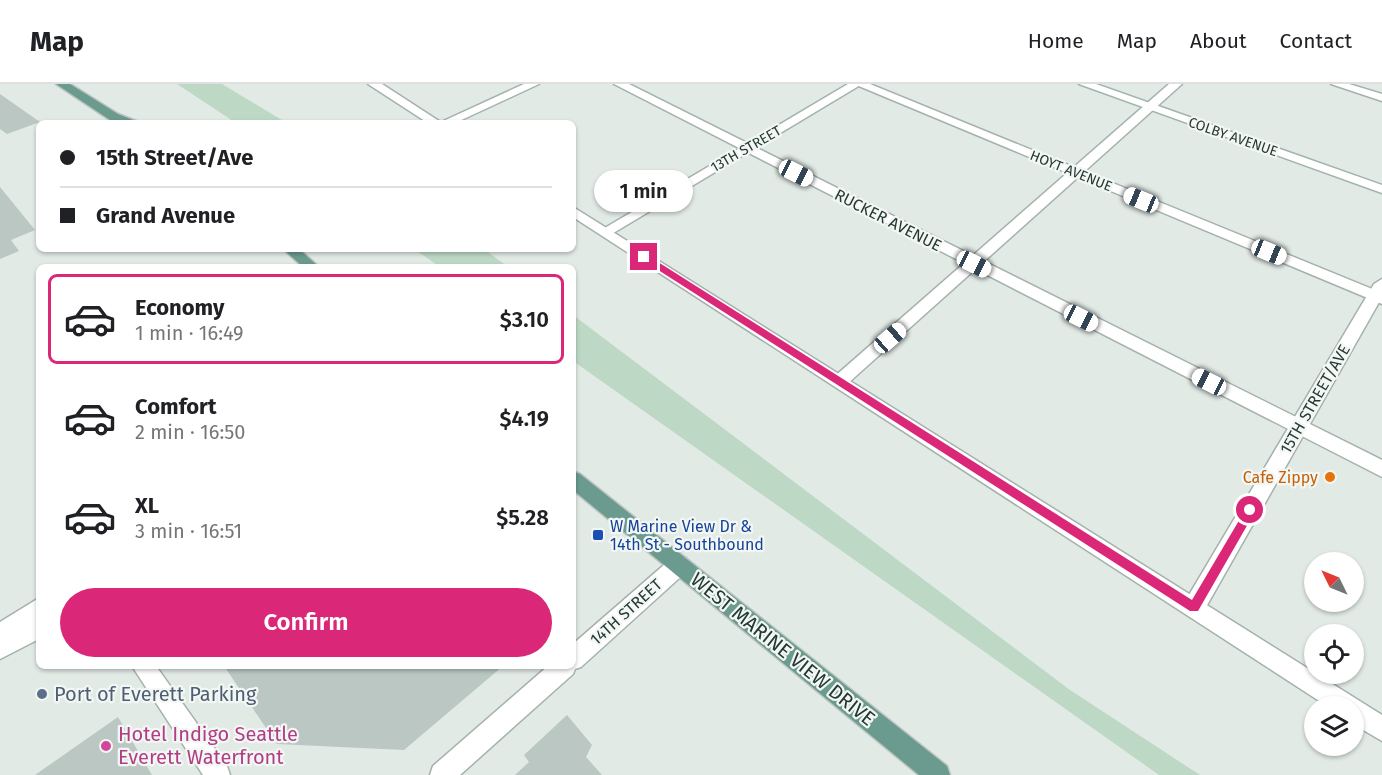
<!DOCTYPE html>
<html lang="en">
<head>
<meta charset="utf-8">
<style>
	body { margin:0; font-family:"Fira Sans",sans-serif; background:#f6f6f6; color:#202124; height:100vh; display:flex; flex-direction:column; font-size:22px; white-space:nowrap }
	* { box-sizing:border-box; margin:0 }
	p { font-size:20px; color:#757577 }
	.icon { flex:none; width:33px; height:33px; fill:none; stroke:currentColor; stroke-width:2; stroke-linecap:round; stroke-linejoin:round }
	.map { position:relative; flex:1; overflow:hidden }
	.details { position:absolute; left:36px; top:180px; width:540px; height:405px; display:flex; flex-direction:column; background:#fff; border-radius:9px; box-shadow:0 2px 4px #0004 }
	.details>* { flex:none }
	.hud { position:absolute; left:36px; top:36px; width:540px; height:132px; border-radius:9px; box-shadow:0 2px 4px #0004; display:grid; align-content:center; height:132px; padding:0 24px; background:#fff }
	.needle { width:39px; rotate:313deg }
	.controls { position:absolute; left:1304px; top:468px; display:grid; gap:12px }
	.controls a { display:grid; place-items:center; width:60px; height:60px; border-radius:50%; background:#fff; box-shadow:0 2px 4px #0004; font-size:30px }
	.end { position:absolute; width:27px; height:27px; margin:-14px; border:8px solid #db2777; background:#fff; box-shadow:0 0 0 3px #fff }
	.from { border-radius:50% }
	.bubble { position:absolute; height:42px; border-radius:21px; background:#fff; box-shadow:0 2px 4px #0004; font-size:20px; font-weight:600; line-height:42px; text-align:center }
	.car { position:absolute; width:18px; height:36px; margin:-18px -9px; border-radius:8px; box-shadow:0 0 4px 2px #0007; background:linear-gradient(#fff 24%,#345 0 40%,#fff 0 76%,#345 0 86%,#fff 0) }
	.hud b { display:flex; align-items:center; gap:21px; height:57px; font-size:22px }
	.hud b+b { border-top:2px solid #e0e0e0 }
	.hud i { width:15px; height:15px; background:#202124 }
	ul { padding:10px 0 0; list-style:none }
	li { display:flex; align-items:center; gap:18px; height:90px; margin:0 12px 9px; padding:0 12px; border:3px solid transparent; border-radius:9px }
	li div { flex:1 }
	li b { display:block; font-size:22px }
	li em { font-style:normal; font-weight:600 }
	li.selected { border-color:#db2777 }
	li>.icon { width:54px; height:54px; stroke-width:1.5 }
	.primary-button { display:flex; gap:12px; margin-top:auto; padding:12px 24px }
	.primary-button a { flex:1; height:69px; border-radius:36px; background:#db2777; color:#fff; font-size:24px; font-weight:600; line-height:69px; text-align:center }
	header { display:flex; align-items:center; gap:36px; box-sizing:border-box; height:84px; padding:0 30px; background:#fff; border-bottom:2px solid #e0e0e0 }
	header strong { font-size:28px }
	nav { display:flex; gap:33px; margin-inline-start:auto; font-size:21px }
	.map>svg:first-child { display:block }
	.green { fill:#bdd9c5 }
	.building { fill:#bac7c2 }
	.lines { fill:none; stroke-linecap:round; stroke-linejoin:round }
	.minor-casing { stroke:#a5b1ad; stroke-width:3 }
	.tertiary-casing { stroke:#a5b1ad; stroke-width:3 }
	.secondary-casing { stroke:#a2b4ae; stroke-width:3 }
	.primary-casing { stroke:#bdc4c2; stroke-width:3 }
	.minor { fill:#fff; fill-rule:evenodd }
	.tertiary { fill:#fff; fill-rule:evenodd }
	.secondary { fill:#fff; fill-rule:evenodd }
	.primary { fill:#6b9a8f; fill-rule:evenodd }
	.route { fill:#db2777 }
	.food-dot { fill:#e8710a; stroke:#f2f7f4; stroke-width:2 }
	.transit-dot { fill:#1a4fb4; stroke:#f2f7f4; stroke-width:2 }
	.service-dot { fill:#5c6f8a; stroke:#f2f7f4; stroke-width:2 }
	.hotel-dot { fill:#d1479c; stroke:#f2f7f4; stroke-width:2 }
	.labels { text-anchor:middle; dominant-baseline:central; stroke-width:4.5; stroke-linejoin:round; paint-order:stroke }
	.far-street-label { font-size:14px; fill:#243934; stroke:#f2f7f4 }
	.street-label { font-size:16px; fill:#243934; stroke:#f2f7f4 }
	.food-label { font-size:16px; fill:#c56008; stroke:#f2f7f4; text-anchor:end }
	.transit-label { font-size:16px; fill:#164399; stroke:#f2f7f4; text-anchor:start }
	.near-street-label { font-size:20px; fill:#243934; stroke:#f2f7f4 }
	.near-service-label { font-size:20px; fill:#4e5e75; stroke:#f2f7f4; text-anchor:start }
	.near-hotel-label { font-size:20px; fill:#b23c85; stroke:#f2f7f4; text-anchor:start }
</style>
</head>
<body>
<header>
<strong>Map</strong>
<nav><a>Home</a><a>Map</a><a>About</a><a>Contact</a></nav>
</header>
<div class="map">
<svg width="1382" height="691" viewBox="0 0 1382 691">
	<rect width="100%" height="100%" fill="#e2eae6"/>
	<g class="green">
		<path d="M177,0H222L287,39H236Z"/>
		<path d="M414,165H484L508,183H440Z"/>
		<path d="M573,231L1070,606L1200,691H1159L573,277Z"/>
	</g>
	<g class="building">
		<path d="M0,10L40,38L7,50L0,45Z"/>
		<path d="M0,103L35,146L11,156L19,167L0,175Z"/>
		<path d="M224,582H503L404,666L277,660Z"/>
		<path d="M567,631L592,661L586,673L602,691H515L529,678L524,671Z"/>
		<path d="M118,633L152,691H35Z"/>
	</g>
	<g class="lines">
		<g class="minor-casing">
			<g id="minor">
				<path d="M524,0H539L455,39H439Z"/>
				<path d="M848,0H862L610,151L605,152L598,148Z"/>
				<path d="M1169,0H1182L846,301L840,303L834,301L831,297L834,293Z"/>
				<path d="M1382,195V213L1202,530L1194,533L1186,530L1183,523L1186,516L1374,200Z"/>
				<path d="M679,472L686,474L689,481L686,488L581,583L575,585L573,590L460,691H430L433,682L548,582H573V560L672,474Z"/>
				<path d="M39,514V555L0,575V538Z"/>
				<path d="M132,582H156L227,682L230,691H203Z"/>
			</g>
		</g>
		<g class="tertiary-casing">
			<g id="tertiary">
				<path d="M368,0H382L442,39H428Z"/>
				<path d="M614,0H629L1382,376V393Z"/>
				<path d="M854,0H870L1382,209V220Z"/>
				<path d="M1331,0H1349L1382,10V17Z"/>
				<path d="M573,123L1382,631V657L1353,640V622H1327L573,133Z"/>
			</g>
		</g>
		<g class="secondary-casing">
			<path id="secondary" d="M1079,0H1096L1382,101V109Z"/>
		</g>
		<g class="primary-casing">
			<g id="primary">
				<path d="M56,0H70L118,30L141,39H122L110,36Z"/>
				<path d="M283,165H299L319,183H303Z"/>
				<path d="M573,387L580,390L947,682L950,691H919L573,406Z"/>
			</g>
		</g>
		<use href="#minor" class="minor"/>
		<use href="#tertiary" class="tertiary"/>
		<use href="#secondary" class="secondary"/>
		<use href="#primary" class="primary"/>
	</g>
	<path class="route" d="M641,171H647L1192,516L1247,423L1250,422L1256,426L1198,527H1190L641,175Z"/>
	<circle class="food-dot" cx="1330" cy="393" r="6"/>
	<rect class="transit-dot" x="592" y="445" width="12" height="12" rx="3"/>
	<circle class="service-dot" cx="42" cy="610" r="6"/>
	<circle class="hotel-dot" cx="106" cy="662" r="6"/>
	<g class="labels">
		<g class="far-street-label">
			<text transform="translate(1233 53) rotate(19)">COLBY AVENUE</text>
			<text transform="translate(746 65) rotate(-30)">13TH STREET</text>
			<text transform="translate(1071 87) rotate(22)">HOYT AVENUE</text>
		</g>
		<g class="street-label">
			<text transform="translate(888 136) rotate(27)">RUCKER AVENUE</text>
			<text transform="translate(1315 315) rotate(-60)">15TH STREET/AVE</text>
			<text transform="translate(626 528) rotate(-42)">14TH STREET</text>
		</g>
		<g class="food-label">
			<text x="1318" y="393">Cafe Zippy</text>
		</g>
		<g class="transit-label">
			<text x="610" y="442">W Marine View Dr &amp;<tspan x="610" dy="18">14th St - Southbound</tspan></text>
		</g>
		<g class="near-street-label">
			<text transform="translate(783 565) rotate(39)">WEST MARINE VIEW DRIVE</text>
		</g>
		<g class="near-service-label">
			<text x="54" y="610">Port of Everett Parking</text>
		</g>
		<g class="near-hotel-label">
			<text x="118" y="650">Hotel Indigo Seattle<tspan x="118" dy="23">Everett Waterfront</tspan></text>
		</g>
	</g>
</svg>
<div class="controls">
<a><svg class="needle" viewBox="-14 -14 28 28"><path d="M0-13l5 13h-10z" fill="#e53935"/><path d="M0 13l5-13h-10z" fill="#757577"/></svg></a>
<a><svg class="icon" aria-label="locate" viewBox="0 0 24 24"><circle cx="12" cy="12" r="6"/><path d="M12 2v4M12 18v4M2 12h4M18 12h4"/></svg></a>
<a><svg class="icon" aria-label="layers" viewBox="0 0 24 24"><path d="M12 4l9 5-9 5-9-5zM3 14l9 5 9-5"/></svg></a>
</div>
<i class="end from" style="left:1250px;top:426px"></i>
<i class="end" style="left:644px;top:173px"></i>
<div class="bubble" style="left:594px;top:86px;width:99px">1 min</div>
<i class="car" style="left:796px;top:89px;rotate:117deg"></i>
<i class="car" style="left:1141px;top:116px;rotate:292deg"></i>
<i class="car" style="left:1269px;top:168px;rotate:112deg"></i>
<i class="car" style="left:974px;top:180px;rotate:117deg"></i>
<i class="car" style="left:1081px;top:234px;rotate:117deg"></i>
<i class="car" style="left:890px;top:254px;rotate:49deg"></i>
<i class="car" style="left:1209px;top:298px;rotate:297deg"></i>
<div class="hud">
<b><i class="from"></i>15th Street/Ave</b>
<b><i></i>Grand Avenue</b>
</div>
<section class="details">
<ul>
<li class="selected"><svg class="icon" aria-label="car" viewBox="0 0 24 24"><path d="M5 17H2v-5l4-1 3-4h7l3 4 3 1v5h-3M9 17h6M6 11h13"/><circle cx="7" cy="17" r="2"/><circle cx="17" cy="17" r="2"/></svg><div><b>Economy</b><p>1 min · 16:49</p></div><em>$3.10</em></li>
<li><svg class="icon" aria-label="car" viewBox="0 0 24 24"><path d="M5 17H2v-5l4-1 3-4h7l3 4 3 1v5h-3M9 17h6M6 11h13"/><circle cx="7" cy="17" r="2"/><circle cx="17" cy="17" r="2"/></svg><div><b>Comfort</b><p>2 min · 16:50</p></div><em>$4.19</em></li>
<li><svg class="icon" aria-label="car" viewBox="0 0 24 24"><path d="M5 17H2v-5l4-1 3-4h7l3 4 3 1v5h-3M9 17h6M6 11h13"/><circle cx="7" cy="17" r="2"/><circle cx="17" cy="17" r="2"/></svg><div><b>XL</b><p>3 min · 16:51</p></div><em>$5.28</em></li>
</ul>
<div class="primary-button"><a>Confirm</a></div>
</section>
</div>
</body>
</html>
